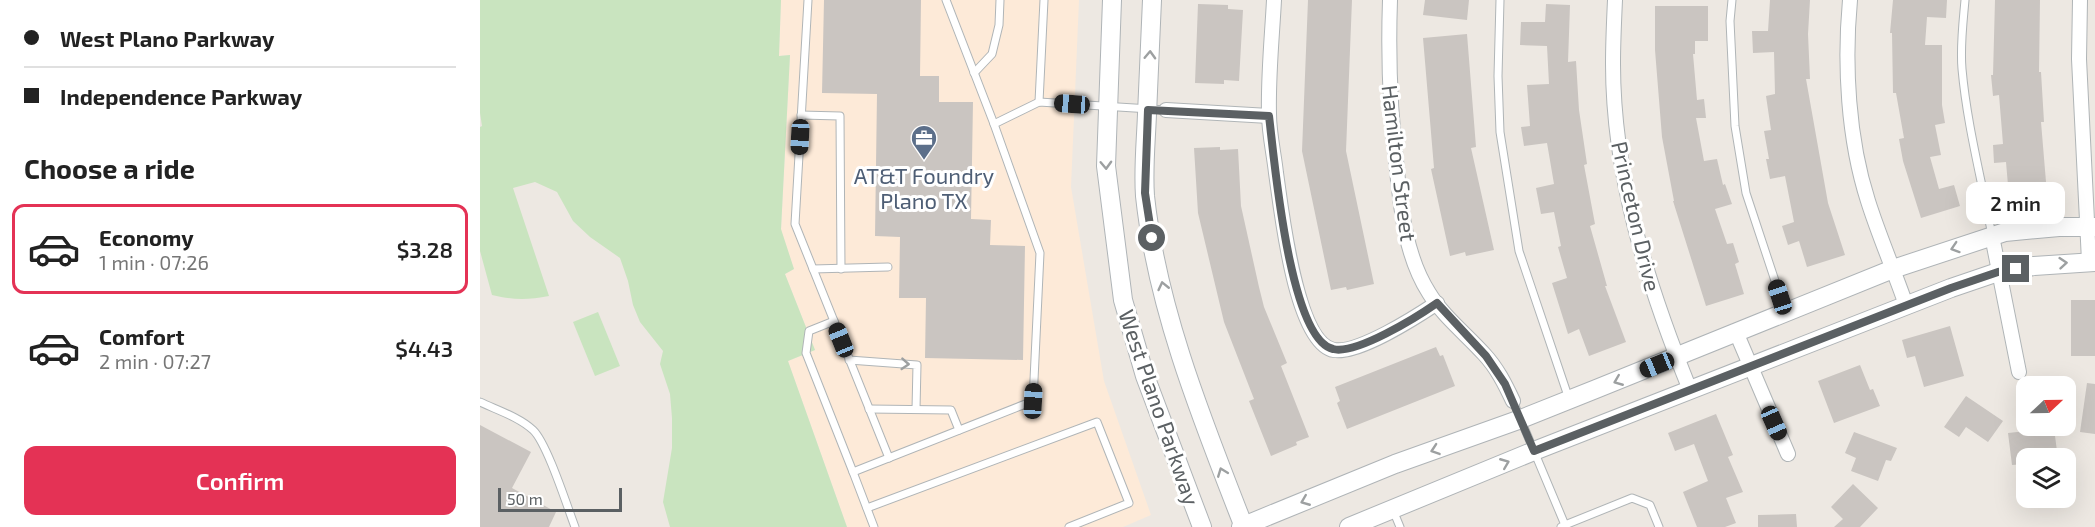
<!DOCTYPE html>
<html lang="en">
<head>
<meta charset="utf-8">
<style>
	body { margin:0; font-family:"Exo 2",sans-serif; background:#f2f2f2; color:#222; height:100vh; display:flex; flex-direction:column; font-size:22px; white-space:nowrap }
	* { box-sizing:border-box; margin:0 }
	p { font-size:20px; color:#767676 }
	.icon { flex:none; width:33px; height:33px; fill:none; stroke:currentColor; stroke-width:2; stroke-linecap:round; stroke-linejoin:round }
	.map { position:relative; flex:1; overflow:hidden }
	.sheet { display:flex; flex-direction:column; background:#fff; width:480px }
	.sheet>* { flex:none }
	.banner { display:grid; align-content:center; height:132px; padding:0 24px; background:#fff }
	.needle { width:39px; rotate:68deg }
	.buttons { position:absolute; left:1536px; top:376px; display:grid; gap:12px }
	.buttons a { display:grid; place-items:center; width:60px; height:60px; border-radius:12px; background:#fff; box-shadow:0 6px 24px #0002; font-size:30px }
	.scale { position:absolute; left:18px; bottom:15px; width:124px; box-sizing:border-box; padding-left:6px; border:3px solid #5b6063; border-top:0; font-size:16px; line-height:21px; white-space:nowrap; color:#5b6063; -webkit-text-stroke:4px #fff; paint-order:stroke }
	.end { position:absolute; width:27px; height:27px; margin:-14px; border:8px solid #5b6063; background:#fff; box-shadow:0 0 0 3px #fff }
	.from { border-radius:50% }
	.bubble { position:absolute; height:42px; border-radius:12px; background:#fff; box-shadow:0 6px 24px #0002; font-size:20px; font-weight:600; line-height:42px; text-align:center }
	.car { position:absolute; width:18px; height:36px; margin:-18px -9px; border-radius:8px; box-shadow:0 0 4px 2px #0007; background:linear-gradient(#222 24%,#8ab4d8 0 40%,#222 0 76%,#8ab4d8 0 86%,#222 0) }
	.banner b { display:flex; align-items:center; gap:21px; height:57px; font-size:22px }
	.banner b+b { border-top:2px solid #e0e0e0 }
	.banner i { width:15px; height:15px; background:#222 }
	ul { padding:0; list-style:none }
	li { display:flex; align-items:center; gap:18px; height:90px; margin:0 12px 9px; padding:0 12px; border:3px solid transparent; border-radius:12px }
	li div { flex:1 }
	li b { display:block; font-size:22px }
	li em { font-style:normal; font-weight:600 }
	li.active { border-color:#e43255 }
	li>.icon { width:54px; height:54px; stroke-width:1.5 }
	h2 { padding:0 24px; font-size:27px; line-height:72px }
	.action { display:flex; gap:12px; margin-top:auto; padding:12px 24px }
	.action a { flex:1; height:69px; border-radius:12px; background:#e43255; color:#fff; font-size:24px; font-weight:600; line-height:69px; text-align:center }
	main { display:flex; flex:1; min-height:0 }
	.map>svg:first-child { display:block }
	.commercial { fill:#fdead8 }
	.green { fill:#c9e4bf }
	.building { fill:#cac5c1 }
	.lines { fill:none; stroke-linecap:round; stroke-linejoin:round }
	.service-casing { stroke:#b0b5b7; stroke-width:9 }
	.minor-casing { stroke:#b0b5b7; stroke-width:16 }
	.secondary-casing { stroke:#afb4b7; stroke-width:20 }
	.service { stroke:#fff; stroke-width:7 }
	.minor { stroke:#fff; stroke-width:14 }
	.secondary { stroke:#fff; stroke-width:18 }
	.oneway { stroke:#9da0a1 }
	.route { stroke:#5b6063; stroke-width:8 }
	.labels { text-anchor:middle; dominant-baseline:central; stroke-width:6; stroke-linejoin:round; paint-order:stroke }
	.street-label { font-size:22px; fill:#5b6063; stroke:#fff }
	.service-label { font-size:22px; fill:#4e5e75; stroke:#fff }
</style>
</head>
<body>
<main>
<section class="sheet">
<div class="banner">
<b><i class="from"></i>West Plano Parkway</b>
<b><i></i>Independence Parkway</b>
</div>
<h2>Choose a ride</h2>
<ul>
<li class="active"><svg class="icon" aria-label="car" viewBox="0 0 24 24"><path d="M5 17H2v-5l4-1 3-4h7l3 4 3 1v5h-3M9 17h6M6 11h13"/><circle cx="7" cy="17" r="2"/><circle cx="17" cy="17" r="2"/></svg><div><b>Economy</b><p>1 min · 07:26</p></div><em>$3.28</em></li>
<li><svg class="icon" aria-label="car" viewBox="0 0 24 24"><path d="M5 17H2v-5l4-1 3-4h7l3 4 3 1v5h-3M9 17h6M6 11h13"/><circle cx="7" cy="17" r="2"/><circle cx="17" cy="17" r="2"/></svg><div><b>Comfort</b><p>2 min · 07:27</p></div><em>$4.43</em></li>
</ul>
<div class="action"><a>Confirm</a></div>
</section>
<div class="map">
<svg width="1615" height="527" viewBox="0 0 1615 527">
	<rect width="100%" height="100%" fill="#ede8e2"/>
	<path class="commercial" d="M301,0H599L591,187L624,381L671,515L643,527H367L308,361L335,350L305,274L314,269L301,230L310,55L299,56Z"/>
	<g class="green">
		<path d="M0,0H301L299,56L310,55L301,229L314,269L305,274L335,350L308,361L367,527H190L183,502L192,448V418L190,394L180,364L183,351L160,322L153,305L148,281L140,258L110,237L93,221L77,192L55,182L33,188L69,296C48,300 32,300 12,295L0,251V127L2,126L0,113Z"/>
		<path d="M118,312L140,366L115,376L93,322Z"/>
	</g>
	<g class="building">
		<path d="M344,0H441L440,76H459V102H493L491,219L511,220L510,245L545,246L543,360L445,358L446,298H419L420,237L395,236L397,94L342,93Z"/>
		<path d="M828,0H872L866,151L894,284L867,290L866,287L851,290L822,151Z"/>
		<path d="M945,0H989L987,20L943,15Z"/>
		<path d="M1290,0H1330L1328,34L1330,79H1326L1348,203L1365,255L1327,267L1319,241L1308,245L1302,226L1314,222L1305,176L1290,179L1286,159H1289L1284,131L1291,130L1286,96L1295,94L1294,52L1273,53L1272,31H1288Z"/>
		<path d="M1413,0H1467L1466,18L1447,17L1445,45H1462V105L1465,123L1455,125L1461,155L1450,157L1459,189L1474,185L1480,206L1441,218L1423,161L1419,139L1424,138L1416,93H1413L1412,33H1410Z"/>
		<path d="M1515,0H1560L1559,72H1561L1564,122H1561L1567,194L1529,197L1526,162L1514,163L1513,145L1523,144L1519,95L1513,96L1511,75H1513Z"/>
		<path d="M718,4L748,5V9L763,10L759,81L744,80V84L715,83Z"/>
		<path d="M1066,4L1090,5L1088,62L1096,61L1099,110L1107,164L1104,165L1115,224L1110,226L1127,286H1125L1146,342L1109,356L1099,329L1088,334L1072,283L1087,278L1078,247L1081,246L1074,212L1061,214L1056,188L1074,184L1067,143L1044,146L1041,127L1050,126L1047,85L1069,84L1067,46L1040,45L1041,22H1065Z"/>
		<path d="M1175,6H1228V41H1215V54H1213L1217,100L1224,99L1226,118H1216L1224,161L1237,159L1243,185L1245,184L1252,204L1235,209L1247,244L1253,243L1259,262L1255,264L1264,294L1226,306L1193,201H1194L1182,137L1175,50Z"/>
		<path d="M987,34L996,147L991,148L1014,250L986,256L985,252L970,256L951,169L954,168L943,38Z"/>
		<path d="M740,147V150L758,149L761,206L779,287L784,307L807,363L801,366L829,437L816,442L817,445L791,456L769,401L774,399L744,322L718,213L714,148Z"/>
		<rect x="1591" y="300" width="24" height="56"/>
		<path d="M1470,326L1484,376L1444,387L1435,356L1427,358L1422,340Z"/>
		<path d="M956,347L960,356L963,355L975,386L867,429L857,403L860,401L855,387Z"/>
		<path d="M1380,365L1390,390L1393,389L1400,406L1354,423L1338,381Z"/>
		<path d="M1607,383L1615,384V434L1600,432Z"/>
		<path d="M1486,396L1523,421L1508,442L1486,427L1479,437L1464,427Z"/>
		<path d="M1236,414L1253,455L1248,457L1263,492L1246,498L1256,523L1245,527H1217L1203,492L1228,481L1214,444L1195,451L1188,433Z"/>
		<path d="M0,425L51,452L32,488L76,512L69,527H0Z"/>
		<path d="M1574,428L1578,459H1546V464L1532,465L1528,433Z"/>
		<path d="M1374,432L1417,448L1411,461L1406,460L1398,481L1371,471L1376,458L1365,453Z"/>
		<path d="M1373,484L1398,508L1380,527H1354L1363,519L1351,507Z"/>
		<path d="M1316,514L1317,527H1278V515Z"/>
	</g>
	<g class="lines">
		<g class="service-casing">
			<g id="service">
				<path d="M328,0L315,224L409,458"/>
				<path d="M466,0L514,124"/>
				<path d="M1020,0L1018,76L1020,132L1039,251L1089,399"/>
				<path d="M1252,0L1250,21L1255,126L1266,193L1305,311"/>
				<path d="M1485,0C1483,23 1480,46 1482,69C1487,125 1502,181 1512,236"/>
				<path d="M494,73L512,54L519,25L520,0"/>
				<path d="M559,102L564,0"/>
				<path d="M321,115L360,116L361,269"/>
				<path d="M333,269L408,267"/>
				<path d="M354,321L329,331L326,353L373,472"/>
				<path d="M369,360L437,365L436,409"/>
				<path d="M1033,401L1085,525L1081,527"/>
				<path d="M0,402C17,410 39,417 53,430C67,443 87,506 95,527"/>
				<path d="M389,409L471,410L479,430"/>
				<path d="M387,508L617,422L649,503L589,527"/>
				<path d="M913,510L920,527"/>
				<path d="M1085,525L1152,498L1170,505L1179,527"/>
				<path d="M394,527L373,472L553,401L560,253L514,124L559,102L686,110"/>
			</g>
		</g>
		<g class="minor-casing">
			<g id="minor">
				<path d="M794,0C792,38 788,76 789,114C789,133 794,154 796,173C801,206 815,343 854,350C878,354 936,317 957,303"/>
				<path d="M910,0C908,57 910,113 917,170C921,211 926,257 949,293C963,316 986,334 1004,354C1017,368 1025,384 1033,401"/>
				<path d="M1135,0C1134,21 1133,43 1133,64C1133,177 1168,286 1210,390"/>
				<path d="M1370,0C1364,64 1368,139 1388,201C1399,236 1414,270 1426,305"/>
				<path d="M1600,0L1599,59L1609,261"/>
				<path d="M686,110L789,116"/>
				<path d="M1512,236L1539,372"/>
				<path d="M1256,332L1308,454"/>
			</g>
		</g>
		<g class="secondary-casing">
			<g id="secondary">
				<path d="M632,0L626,166L643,300L665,376L722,527"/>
				<path d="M672,0C670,38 669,76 667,114C666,141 663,169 665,196C677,309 723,422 764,527"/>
				<path d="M761,527L915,464L1041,419L1116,389L1413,269L1525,232L1579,227H1615"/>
				<path d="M869,527L1054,451L1471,288L1518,272L1554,266L1615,262"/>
			</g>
		</g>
		<use href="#service" class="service"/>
		<use href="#minor" class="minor"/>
		<use href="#secondary" class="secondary"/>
	</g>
	<defs><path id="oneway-chevron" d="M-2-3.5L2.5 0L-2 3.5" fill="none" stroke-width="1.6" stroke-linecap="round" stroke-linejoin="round" transform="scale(1.5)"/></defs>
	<g class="oneway">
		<use href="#oneway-chevron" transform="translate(670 55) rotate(-88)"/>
		<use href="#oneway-chevron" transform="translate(626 165) rotate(88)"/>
		<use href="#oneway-chevron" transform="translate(1475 248) rotate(162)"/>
		<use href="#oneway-chevron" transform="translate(1583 263) rotate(-5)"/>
		<use href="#oneway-chevron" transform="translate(683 286) rotate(-103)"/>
		<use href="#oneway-chevron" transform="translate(425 364) rotate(4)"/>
		<use href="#oneway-chevron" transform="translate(1138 381) rotate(158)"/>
		<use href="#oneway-chevron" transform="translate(955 450) rotate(161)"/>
		<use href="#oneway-chevron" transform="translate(1025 463) rotate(-22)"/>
		<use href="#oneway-chevron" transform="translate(742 472) rotate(-111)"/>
		<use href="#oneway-chevron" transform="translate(825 501) rotate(158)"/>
	</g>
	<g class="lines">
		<path class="route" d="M672,238L665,193L668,110L789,116C794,156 809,339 853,349C876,355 937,317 957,303L1006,356L1025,384L1054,451L1471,288L1518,272L1536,269"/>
	</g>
	<defs>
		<g id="office-pin" transform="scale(1.35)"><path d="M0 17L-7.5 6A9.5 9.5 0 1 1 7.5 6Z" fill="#5c6f8a" stroke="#fff"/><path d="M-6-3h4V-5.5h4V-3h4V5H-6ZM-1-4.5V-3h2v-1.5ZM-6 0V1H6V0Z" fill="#fff"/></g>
	</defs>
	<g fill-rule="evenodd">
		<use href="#office-pin" x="444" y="138"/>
	</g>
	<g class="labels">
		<g class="street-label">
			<text transform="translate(920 163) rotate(83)">Hamilton Street</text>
			<text transform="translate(1157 216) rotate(77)">Princeton Drive</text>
			<text transform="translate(680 407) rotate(71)">West Plano Parkway</text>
		</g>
		<g class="service-label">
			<text x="444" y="175">AT&amp;T Foundry<tspan x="444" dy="25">Plano TX</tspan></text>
		</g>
	</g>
</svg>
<div class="buttons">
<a><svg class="needle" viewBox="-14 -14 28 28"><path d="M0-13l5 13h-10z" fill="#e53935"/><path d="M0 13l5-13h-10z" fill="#767676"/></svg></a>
<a><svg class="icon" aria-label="layers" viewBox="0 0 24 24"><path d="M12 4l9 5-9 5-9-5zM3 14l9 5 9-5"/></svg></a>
</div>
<div class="scale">50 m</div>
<i class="end from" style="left:672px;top:238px"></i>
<i class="end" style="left:1536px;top:269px"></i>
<div class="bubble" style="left:1486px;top:182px;width:99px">2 min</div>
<i class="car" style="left:592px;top:104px;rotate:274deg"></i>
<i class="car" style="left:320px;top:137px;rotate:183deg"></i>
<i class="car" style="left:1300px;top:297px;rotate:342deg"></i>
<i class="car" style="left:361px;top:340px;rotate:338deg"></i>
<i class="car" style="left:1177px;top:365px;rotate:248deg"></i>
<i class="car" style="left:553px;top:401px;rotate:3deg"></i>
<i class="car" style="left:1294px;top:423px;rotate:156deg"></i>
</div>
</main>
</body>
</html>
